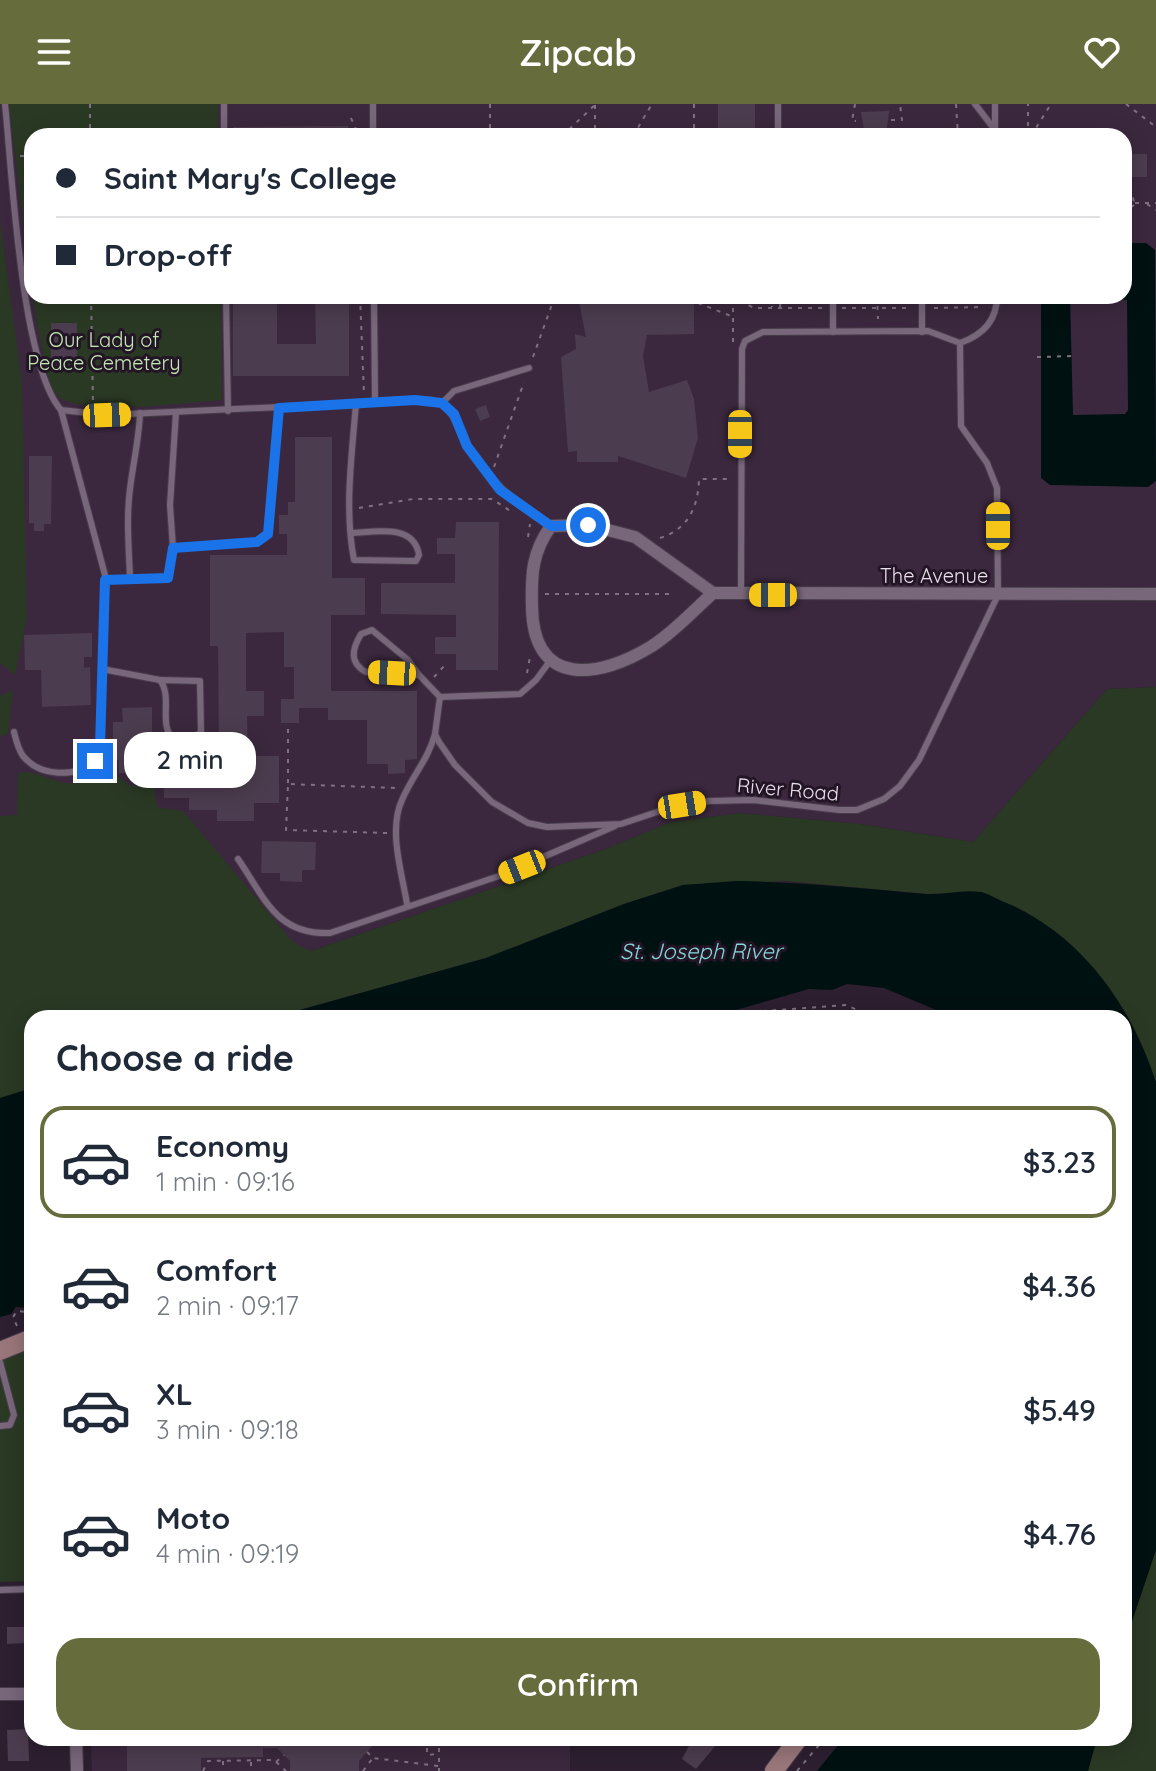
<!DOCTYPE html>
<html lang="en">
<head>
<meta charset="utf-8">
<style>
	body { margin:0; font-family:Quicksand,sans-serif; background:#f6f6f7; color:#1f2937; height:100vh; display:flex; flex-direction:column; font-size:30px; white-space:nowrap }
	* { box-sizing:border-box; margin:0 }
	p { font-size:26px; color:#747a83 }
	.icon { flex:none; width:44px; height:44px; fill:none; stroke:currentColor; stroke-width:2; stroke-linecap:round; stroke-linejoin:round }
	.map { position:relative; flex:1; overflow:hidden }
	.side { position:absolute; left:24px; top:906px; width:1108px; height:736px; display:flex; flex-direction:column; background:#fff; border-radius:24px; box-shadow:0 4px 20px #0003 }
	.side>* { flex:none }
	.banner { position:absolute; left:24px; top:24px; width:1108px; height:176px; border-radius:24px; box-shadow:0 4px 20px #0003; display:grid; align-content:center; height:176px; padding:0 32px; background:#fff }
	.end { position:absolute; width:36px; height:36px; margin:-18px; border:10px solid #1a73e8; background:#fff; box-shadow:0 0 0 4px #fff }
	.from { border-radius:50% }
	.bubble { position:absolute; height:56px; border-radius:24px; background:#fff; box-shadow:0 4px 20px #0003; font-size:26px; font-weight:600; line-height:56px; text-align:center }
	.car { position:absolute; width:24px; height:48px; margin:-24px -12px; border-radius:10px; box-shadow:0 0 6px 2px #0007; background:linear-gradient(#f5c518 24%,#345 0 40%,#f5c518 0 76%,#345 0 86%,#f5c518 0) }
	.banner b { display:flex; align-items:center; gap:28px; height:76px; font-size:30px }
	.banner b+b { border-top:2px solid #e0e1e3 }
	.banner i { width:20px; height:20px; background:#1f2937 }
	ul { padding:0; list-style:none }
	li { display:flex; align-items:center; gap:24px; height:112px; margin:0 16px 12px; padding:0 16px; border:4px solid transparent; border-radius:24px }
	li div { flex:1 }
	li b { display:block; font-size:30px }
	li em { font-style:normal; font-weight:600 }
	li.selected { border-color:#676c3c }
	li>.icon { width:72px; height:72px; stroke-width:1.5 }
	h2 { padding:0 32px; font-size:36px; line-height:96px }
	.primary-button { display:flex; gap:16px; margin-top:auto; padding:16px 32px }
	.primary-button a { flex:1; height:92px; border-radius:24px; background:#676c3c; color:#fff; font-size:32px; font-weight:600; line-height:92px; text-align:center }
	header { display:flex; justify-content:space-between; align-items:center; height:104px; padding:0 32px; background:#676c3c; color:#fff; font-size:36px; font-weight:600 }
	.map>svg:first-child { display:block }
	.built { fill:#3b283e; fill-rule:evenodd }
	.green { fill:#2a3924 }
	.water { fill:#011 }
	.building { fill:#4c3c4f }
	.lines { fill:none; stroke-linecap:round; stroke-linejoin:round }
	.lane-casing { stroke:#483c4a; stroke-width:8 }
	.street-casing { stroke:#483c4a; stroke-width:14 }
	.secondary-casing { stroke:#483c4a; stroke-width:20 }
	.path { stroke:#7e7180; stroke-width:2; stroke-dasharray:4 6; stroke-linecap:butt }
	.lane { stroke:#78667b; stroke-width:6 }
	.street { stroke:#78667b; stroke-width:12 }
	.secondary { stroke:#99767a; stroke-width:18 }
	.route { stroke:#1a73e8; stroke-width:10 }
	.labels { text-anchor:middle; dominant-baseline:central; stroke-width:6; stroke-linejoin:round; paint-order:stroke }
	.park-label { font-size:20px; fill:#c2e9b3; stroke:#231526 }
	.street-label { font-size:20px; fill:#e9dfea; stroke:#231526 }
	.water-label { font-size:22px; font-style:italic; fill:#82d7d6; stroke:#231526 }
</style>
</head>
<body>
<header><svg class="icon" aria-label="menu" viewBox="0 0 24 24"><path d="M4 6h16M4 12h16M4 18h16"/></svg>Zipcab<svg class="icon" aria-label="heart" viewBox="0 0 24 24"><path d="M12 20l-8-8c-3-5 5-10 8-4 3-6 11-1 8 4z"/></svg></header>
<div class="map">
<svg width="1156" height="1667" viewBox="0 0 1156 1667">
	<rect width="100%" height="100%" fill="#2d1f30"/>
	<g class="built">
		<path d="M0,0H1156V583L1107,585L973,738L860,720L740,709L671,718L603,746L311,847L0,725ZM32,32H1124V192H32Z"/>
		<path d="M91,1634H570V1667H92Z"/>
	</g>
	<g class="green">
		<path d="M9,0H218V32H32V189Z"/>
		<path d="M0,116L22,278L27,513L15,571L0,559Z"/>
		<path d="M32,192H221L222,296C190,298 72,315 54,288C45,274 37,212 32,192Z"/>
		<path d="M1156,583V978L1126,909L1065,835L1024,807L981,788L928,790L785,777L683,781L624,800L486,854L271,914H32V984L0,994V712L17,711L18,669C47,663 67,699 105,663L131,682H154L157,703L183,707L293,838L311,847L603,746L671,718L740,709L860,720L973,738L1107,585Z"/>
		<path d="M13,586L8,629L0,633V592Z"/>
		<path d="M32,1241V1477L0,1478V1253Z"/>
		<path d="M1156,1446V1667H1088L1097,1634H1124V1541Z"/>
	</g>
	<g class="water">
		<path d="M1124,139H1146L1155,146L1156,377L1148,383L1050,381L1041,374V192H1070L1073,311L1125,310L1128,306L1127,196L1094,192H1124Z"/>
		<path d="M736,777C800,778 862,784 926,790C944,791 963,785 981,788C990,790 1000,797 1009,800C1084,834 1131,902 1156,978V1446L1124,1541V914H943L934,905L884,884L847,880L832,886L809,885L708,914H271L486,854L624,800L683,781Z"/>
		<path d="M32,984V1204L16,1203L11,1210L0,1213V994Z"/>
		<path d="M844,1634H1097L1088,1667H817Z"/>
	</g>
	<g class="building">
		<rect x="718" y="0" width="37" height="32"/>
		<path d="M889,7L886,32H865L861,8Z"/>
		<path d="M348,22L349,32H233V23Z"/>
		<rect x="1124" y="50" width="23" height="23"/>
		<path d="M233,192H277V240H316L315,192H349V272H233Z"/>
		<path d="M578,193H694V230L647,231L643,252L649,288L687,276L694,295L698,334L686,374L618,352V358H577V347L568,348L561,253L576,245L575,230L586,233Z"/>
		<path d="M51,219H77V259L51,260Z"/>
		<path d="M486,301L490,313L480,317L475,305Z"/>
		<path d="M295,333H332V474H365V511H331V587H417V655L405,656V669L388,670V660H367V616H328V604H299V619H281V595H294V563H284V528L246,529V587H264V612H247L248,652H279V699H254V717H217V706H189V694H164V676H137V669H119V656H113V618H123L122,604L152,603V665L188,664V653H204V644H219L218,542H210V451H287V430H279V411H288V398H295Z"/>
		<path d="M29,352H52L51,420H44V427H34V419H29Z"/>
		<path d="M456,418H499L498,566H456V550H435V533H456V511L381,510V479H455V450H437V434H455Z"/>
		<path d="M92,529V553H84V564L90,563L91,601L42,603L41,566H25L24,531Z"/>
		<path d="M262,737L316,738L315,766H302V778L280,777V769H261Z"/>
		<path d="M7,1523H25L26,1539L7,1540Z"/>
		<path d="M28,1625L29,1657H8L7,1626Z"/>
		<path d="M127,1634H424V1639L374,1640L359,1657V1667H290V1657L277,1644H263V1653L201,1654V1667H127Z"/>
		<path d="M693,1634H722L696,1665L682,1655Z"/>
	</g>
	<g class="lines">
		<g class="lane-casing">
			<g id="lane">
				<path d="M5,0C12,67 21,260 61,306L105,471L100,643L95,657C76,674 40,673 23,652C18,645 16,636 14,628"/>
				<path d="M224,0V32"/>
				<path d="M373,0V32"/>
				<path d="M778,0V32"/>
				<path d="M975,0L995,26"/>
				<path d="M995,0V32"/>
				<path d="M226,192L228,307"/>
				<path d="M374,192L375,298"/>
				<path d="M922,192V228"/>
				<path d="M833,228V192"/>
				<path d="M960,239C983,231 997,217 997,192"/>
				<path d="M442,299L454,287L529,264"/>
				<path d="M61,306L107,311L431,296C454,303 455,319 465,338C486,376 516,398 551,422"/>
				<path d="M351,429C375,428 414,419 419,451L416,457L354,456C344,405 352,351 356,299"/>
				<path d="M173,444L170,401L176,308"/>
				<path d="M130,475C129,445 126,415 130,385C133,359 139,336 140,309"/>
				<path d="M105,476L168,474L173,444L257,438L268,430L279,304"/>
				<path d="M372,526L408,556L419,571L366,568C349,559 352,545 361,530Z"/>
				<path d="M102,565L160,576"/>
				<path d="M419,571L440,593L520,590L536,576L550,557"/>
				<path d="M160,576L200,577L201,628L190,638H176C156,622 174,595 160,576Z"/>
				<path d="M440,593L435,630L439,638L455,661L492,698L528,719L547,723L621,720L660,707L709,697L753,696L839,706H857L884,695L900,682L919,656L998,491L997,384L987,359L961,322L960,239L928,227L763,228L745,237L742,245L741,488"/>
				<path d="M238,755C265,794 276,831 330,829L499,772L615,722"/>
				<path d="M407,800C402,769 388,726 402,696C412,672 428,656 435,630"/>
				<path d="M0,1258L14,1311L10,1321L0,1322"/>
				<path d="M0,1486L32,1485"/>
			</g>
		</g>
		<g class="street-casing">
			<g id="street">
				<path d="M713,489C693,507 674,528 652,542C599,575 533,584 532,503C531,471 532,448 551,422L588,421L635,433L713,489L1156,490"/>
				<path d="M0,1590H32"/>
				<path d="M76,1634L77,1667"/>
			</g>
		</g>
		<g class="secondary-casing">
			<g id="secondary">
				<path d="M0,1247L32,1234"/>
				<path d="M774,1667L799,1634"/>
			</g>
		</g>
		<g class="path">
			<path d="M90,0V32"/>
			<path d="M490,0V32"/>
			<path d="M694,0V32"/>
			<path d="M855,0L852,17H856"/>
			<path d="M956,0L958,32"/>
			<path d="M1126,0L1156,23"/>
			<path d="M595,1V32"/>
			<path d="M351,14L359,32"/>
			<path d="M891,16H902L900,0"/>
			<path d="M562,32L596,0"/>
			<path d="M633,32L652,0"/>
			<path d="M1028,32V0"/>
			<path d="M1031,32L1051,0"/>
			<path d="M20,52H32"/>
			<path d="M1124,90L1133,93L1134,98"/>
			<path d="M1135,99H1156"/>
			<path d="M1147,100L1156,106"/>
			<path d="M1124,109L1134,101"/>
			<path d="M91,192L93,299"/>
			<path d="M360,192L364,290"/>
			<path d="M731,192L754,204H823"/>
			<path d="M772,192V203"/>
			<path d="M877,192L878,215"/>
			<path d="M700,198L716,192"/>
			<path d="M698,199L731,212"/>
			<path d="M780,203L781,192"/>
			<path d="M842,204H911"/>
			<path d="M934,204L983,203"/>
			<path d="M733,238V195"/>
			<path d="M533,253L555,192"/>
			<path d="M1037,253L1075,252"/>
			<path d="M494,363L524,278"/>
			<path d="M359,404L413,395H492L512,408"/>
			<path d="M528,433L530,420"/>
			<path d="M660,434C688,425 698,404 699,375H731"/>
			<path d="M545,490H670"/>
			<path d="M527,569L530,553"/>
			<path d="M434,573L446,560"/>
			<path d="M288,679V624"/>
			<path d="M387,729L286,726L288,680L395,684"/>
			<path d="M733,914L764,907L846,901L875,914"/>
			<path d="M17,1222L13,1213L17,1207L27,1208L29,1216"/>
			<path d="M427,1634V1651L438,1650"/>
			<path d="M431,1634V1641H435V1635"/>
			<path d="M439,1634V1667"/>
			<path d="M88,1639L127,1638"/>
			<path d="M367,1648L373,1654L439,1662"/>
			<path d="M223,1657V1667"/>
			<path d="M251,1658V1667"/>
			<path d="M276,1658L284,1651"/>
			<path d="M203,1667L208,1657L274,1656L286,1667"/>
			<path d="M363,1667L372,1655"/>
			<path d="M797,1667L825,1634"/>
		</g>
		<use href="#lane" class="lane"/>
		<use href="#street" class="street"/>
		<use href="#secondary" class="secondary"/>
	</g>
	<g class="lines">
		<path class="route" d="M95,657L100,643L105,476L168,474L173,444L257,438L268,430L279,304L415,296L442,299L454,310L467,342L500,386L551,422L588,421"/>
	</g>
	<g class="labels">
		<g class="park-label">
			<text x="104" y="235">Our Lady of<tspan x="104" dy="23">Peace Cemetery</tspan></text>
		</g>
		<g class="street-label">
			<text x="934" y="471">The Avenue</text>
			<text transform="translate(788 685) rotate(5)">River Road</text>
		</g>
		<g class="water-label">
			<text x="701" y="847">St. Joseph River</text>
		</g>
	</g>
</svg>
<i class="end from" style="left:588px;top:421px"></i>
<i class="end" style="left:95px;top:657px"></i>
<div class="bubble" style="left:124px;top:628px;width:132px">2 min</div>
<i class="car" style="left:107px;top:311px;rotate:88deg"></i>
<i class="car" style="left:740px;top:330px;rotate:180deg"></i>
<i class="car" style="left:998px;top:422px;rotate:0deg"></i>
<i class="car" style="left:773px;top:491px;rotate:270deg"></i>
<i class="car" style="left:392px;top:569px;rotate:273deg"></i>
<i class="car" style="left:682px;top:701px;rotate:81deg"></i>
<i class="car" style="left:522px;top:763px;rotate:248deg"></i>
<div class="banner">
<b><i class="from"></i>Saint Mary's College</b>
<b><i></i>Drop-off</b>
</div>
<section class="side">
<h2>Choose a ride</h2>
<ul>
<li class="selected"><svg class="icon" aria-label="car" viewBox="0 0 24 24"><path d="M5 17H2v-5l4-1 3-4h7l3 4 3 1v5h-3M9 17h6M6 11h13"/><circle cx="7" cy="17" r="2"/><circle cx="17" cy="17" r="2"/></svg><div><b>Economy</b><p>1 min · 09:16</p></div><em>$3.23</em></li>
<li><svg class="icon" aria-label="car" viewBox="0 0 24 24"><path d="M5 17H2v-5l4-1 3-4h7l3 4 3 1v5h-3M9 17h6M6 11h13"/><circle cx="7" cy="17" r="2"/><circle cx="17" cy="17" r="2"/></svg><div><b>Comfort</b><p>2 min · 09:17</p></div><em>$4.36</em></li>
<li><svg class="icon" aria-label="car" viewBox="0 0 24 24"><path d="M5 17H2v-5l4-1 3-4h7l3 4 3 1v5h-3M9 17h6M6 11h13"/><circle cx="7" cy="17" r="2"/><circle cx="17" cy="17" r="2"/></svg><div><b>XL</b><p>3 min · 09:18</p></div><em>$5.49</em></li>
<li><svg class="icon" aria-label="car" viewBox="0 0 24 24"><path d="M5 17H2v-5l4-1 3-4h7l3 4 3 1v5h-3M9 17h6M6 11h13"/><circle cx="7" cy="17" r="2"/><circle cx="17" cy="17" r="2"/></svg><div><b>Moto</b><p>4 min · 09:19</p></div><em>$4.76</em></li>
</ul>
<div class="primary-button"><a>Confirm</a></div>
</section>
</div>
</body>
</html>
